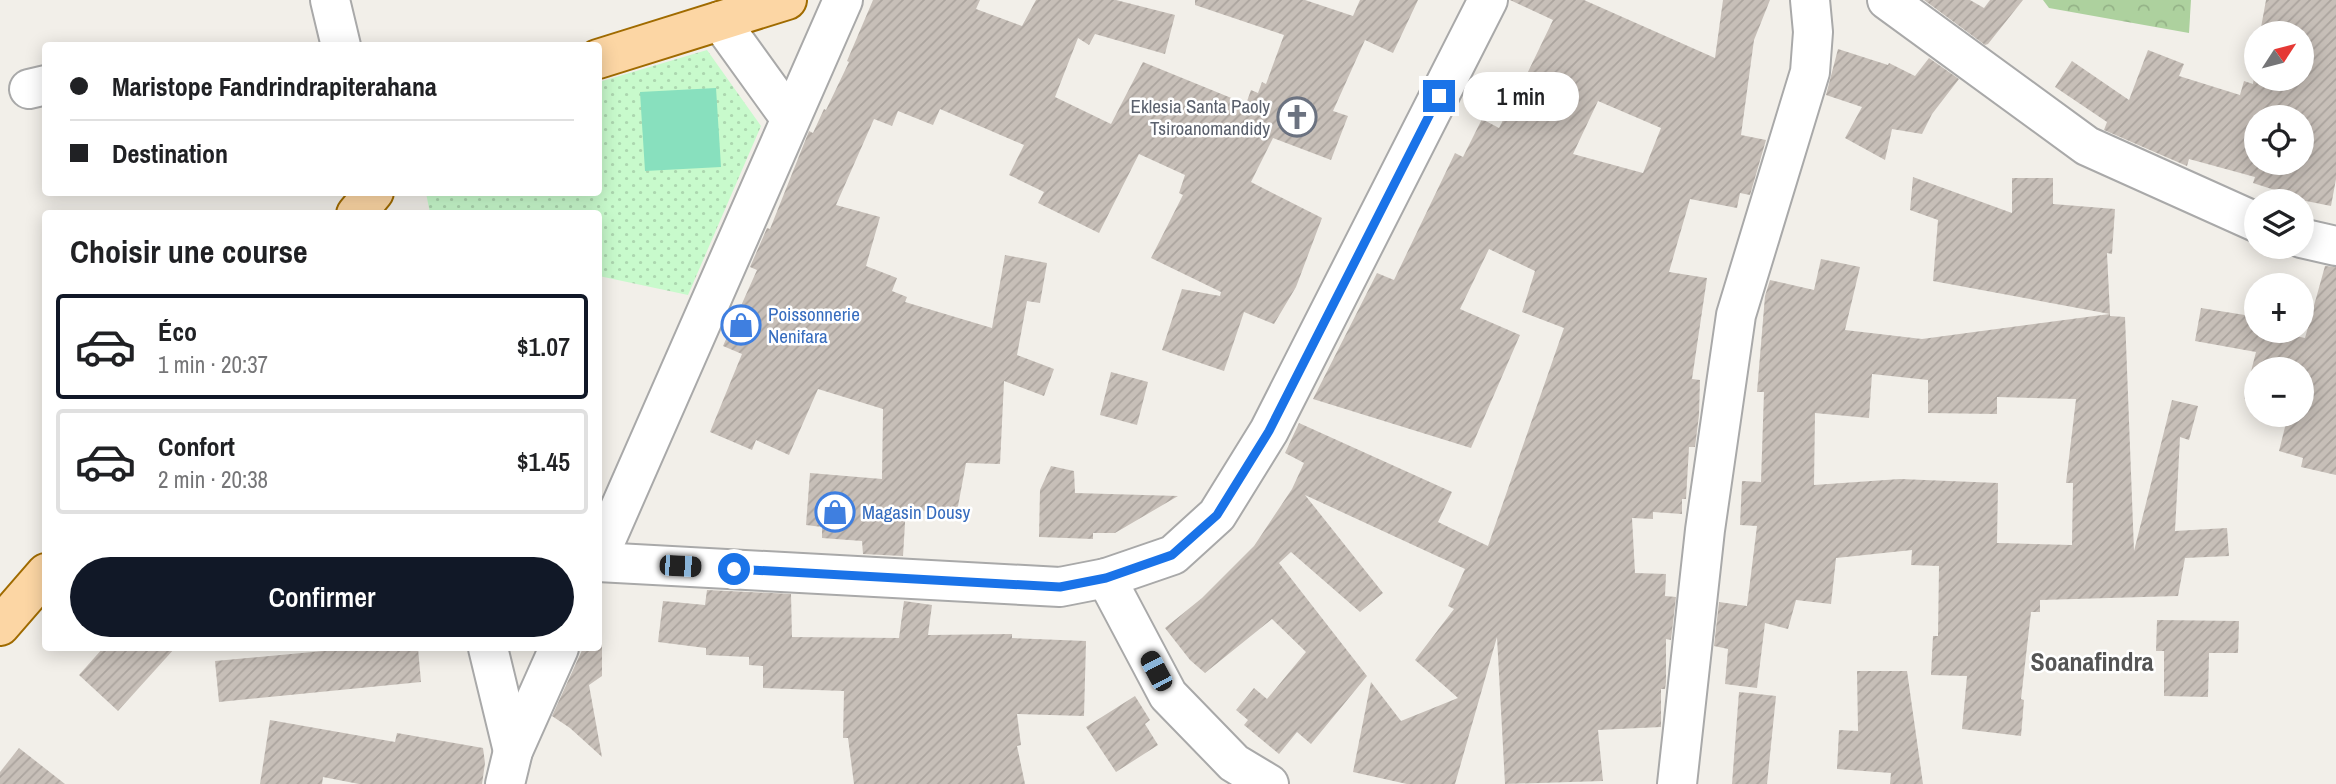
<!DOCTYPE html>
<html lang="fr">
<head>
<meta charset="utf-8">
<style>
	body { margin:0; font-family:"Archivo Narrow",sans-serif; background:#f2f2f2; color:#202124; height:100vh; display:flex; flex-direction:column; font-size:26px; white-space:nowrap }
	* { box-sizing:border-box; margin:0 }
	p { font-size:23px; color:#757577 }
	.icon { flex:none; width:38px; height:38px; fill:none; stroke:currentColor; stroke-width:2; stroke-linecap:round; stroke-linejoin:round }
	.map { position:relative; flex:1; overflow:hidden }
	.sheet { position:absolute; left:42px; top:210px; width:560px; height:441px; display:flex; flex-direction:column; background:#fff; border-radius:7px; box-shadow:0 4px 18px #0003 }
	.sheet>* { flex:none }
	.guide { position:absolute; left:42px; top:42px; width:560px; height:154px; border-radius:7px; box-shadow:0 4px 18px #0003; display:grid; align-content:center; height:154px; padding:0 28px; background:#fff }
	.needle { width:46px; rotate:54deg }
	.tools { position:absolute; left:2244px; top:21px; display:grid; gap:14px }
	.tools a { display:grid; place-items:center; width:70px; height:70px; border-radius:50%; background:#fff; box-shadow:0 4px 18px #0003; font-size:35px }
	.end { position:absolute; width:32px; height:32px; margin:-16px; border:9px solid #1a73e8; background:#fff; box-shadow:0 0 0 4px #fff }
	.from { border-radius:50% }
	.bubble { position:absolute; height:49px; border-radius:24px; background:#fff; box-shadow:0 4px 18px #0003; font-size:23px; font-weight:600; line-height:49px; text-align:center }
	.car { position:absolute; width:21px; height:42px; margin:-21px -10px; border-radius:9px; box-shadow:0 0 5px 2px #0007; background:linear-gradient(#222 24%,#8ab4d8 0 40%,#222 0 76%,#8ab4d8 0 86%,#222 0) }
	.guide b { display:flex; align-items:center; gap:24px; height:66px; font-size:26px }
	.guide b+b { border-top:2px solid #e0e0e0 }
	.guide i { width:18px; height:18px; background:#202124 }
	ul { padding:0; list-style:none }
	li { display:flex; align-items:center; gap:21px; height:105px; margin:0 14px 10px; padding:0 14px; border:4px solid #e0e0e0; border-radius:7px }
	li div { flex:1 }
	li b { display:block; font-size:26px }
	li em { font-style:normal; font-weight:600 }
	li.on { border-color:#111827 }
	li>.icon { width:63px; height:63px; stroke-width:1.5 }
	h2 { padding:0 28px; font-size:32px; line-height:84px }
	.action { display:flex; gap:14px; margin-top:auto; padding:14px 28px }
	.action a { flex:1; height:80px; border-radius:42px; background:#111827; color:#fff; font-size:28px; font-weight:600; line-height:80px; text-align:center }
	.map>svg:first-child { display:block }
	.forest { fill:url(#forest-crowns) }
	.park { fill:url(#park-dots) }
	.pitch { fill:#88e0be }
	.building { fill:url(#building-hatch); fill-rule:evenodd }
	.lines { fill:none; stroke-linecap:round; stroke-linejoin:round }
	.minor-casing { stroke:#a9a9a9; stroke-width:42 }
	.major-casing { stroke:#a06b00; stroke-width:42 }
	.minor { stroke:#fff; stroke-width:38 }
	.major { stroke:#fcd6a4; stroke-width:38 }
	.route { stroke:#1a73e8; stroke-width:9 }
	.labels { text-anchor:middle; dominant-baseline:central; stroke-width:5; stroke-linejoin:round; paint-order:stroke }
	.worship-label { font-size:19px; fill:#5b616d; stroke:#fff; text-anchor:end }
	.shop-label { font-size:19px; fill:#366cbe; stroke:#fff; text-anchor:start }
	.district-label { font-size:26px; font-weight:bold; fill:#555; stroke:#fff }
</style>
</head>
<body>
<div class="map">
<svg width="2336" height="784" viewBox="0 0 2336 784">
	<defs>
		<pattern id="forest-crowns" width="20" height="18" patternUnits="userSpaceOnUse" patternTransform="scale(1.75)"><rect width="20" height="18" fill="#add19e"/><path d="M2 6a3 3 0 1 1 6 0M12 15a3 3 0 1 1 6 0" fill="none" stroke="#95b388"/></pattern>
		<pattern id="park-dots" width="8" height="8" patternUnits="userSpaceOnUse" patternTransform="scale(1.75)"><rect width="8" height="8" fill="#c8facc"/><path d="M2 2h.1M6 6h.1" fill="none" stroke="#acd6af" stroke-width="1.8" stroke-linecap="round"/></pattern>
		<pattern id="building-hatch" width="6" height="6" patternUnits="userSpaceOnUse" patternTransform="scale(1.75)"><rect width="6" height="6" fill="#c7bfb8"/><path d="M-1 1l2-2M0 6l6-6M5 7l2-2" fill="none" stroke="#aba49e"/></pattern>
	</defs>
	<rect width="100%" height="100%" fill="#f2efe9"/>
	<path class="forest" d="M2043,0H2191L2189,33L2049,8Z"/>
	<path class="park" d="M707,50L761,126L688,295L599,276L598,214L430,213L426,193L598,192L599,82Z"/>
	<path class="pitch" d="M716,88L721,167L645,171L640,92Z"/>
	<g class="building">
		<path d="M873,0H980L976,9L1022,26L1036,0H1116L1175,15L1165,54L1095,34L1089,45L1078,38L1055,97L1111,124L1143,62L1246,104L1251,90L1258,93L1262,82L1266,84L1284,35L1195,5V0H1305L1353,16L1360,0H1418L1393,53L1365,40L1333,111L1348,116L1331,160L1273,138L1251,182L1322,218L1296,287L1274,324L1244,312L1224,371L1162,350L1182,289L1220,296L1221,292L1151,258L1183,195L1179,193L1185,175L1139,154L1099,233L1038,203L1044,192L1009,175L1024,145L940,109L933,125L898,111L892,126L874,119L836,205L880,217L866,266L897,278L892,291L907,297L905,302L992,328L1005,255L1047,263L1040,303L1027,301L1017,355L1054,369L1044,396L1004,381L1000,464L966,463L956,517L906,507L903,556L863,554L862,541L822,538V527L806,525L810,473L882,479L883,409L818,389L789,455L756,440L752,450L710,432L742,354L723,346L757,270L750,267L767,228L770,229L809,131L813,133L824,109L826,110L849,62L847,61Z"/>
		<path d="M1510,0H1584L1715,58L1723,0H1770L1754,40L1741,135L1766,140L1750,195L1740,193L1737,208L1690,199L1669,272L1707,278L1692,379L1700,380L1699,415L1695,447H1689L1686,499H1682V514L1653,512V519L1632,518L1635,573L1666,574L1665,596L1676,597L1671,640L1666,639V682L1665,689H1661V727L1598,730L1603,781L1505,784L1497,637L1455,784H1407L1353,772L1371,682L1401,721L1458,698L1415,660L1454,609L1448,606L1465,569L1305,495L1383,593L1360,612L1291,552L1279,563L1367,676L1311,744L1297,732L1279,754L1244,725L1248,720L1236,710L1254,688L1267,699L1306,652L1272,619L1205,673L1190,660L1165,628L1202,598L1254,546L1292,489L1304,463L1285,453L1299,423L1452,492L1438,522L1488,546L1564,328L1522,312L1535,271L1489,249L1460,309L1520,335L1471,448L1313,399L1377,273L1394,280L1455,153L1463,157L1482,119L1499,128L1526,76L1553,20ZM1598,101L1661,128L1643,173L1573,154Z"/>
		<path d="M1924,0H1970L1984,8L1990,0H2023L1988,44L1985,45Z"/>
		<path d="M2266,0H2336V179L2331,206L2296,199L2297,197L2253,183L2255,177L2189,159L2187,166L2166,157L2104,130L2107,122L2055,87L2072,61L2129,100L2148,50L2184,64L2179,76L2240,95L2244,81L2253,84L2256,63V79H2301V33H2260ZM2256,117H2301V163H2256Z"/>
		<path d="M1838,49L1888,65L1889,63L1915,76L1929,58L1959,79L1932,114L1922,134L1892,129L1885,160L1845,138L1862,107L1826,95Z"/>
		<path d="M1913,177L2012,213V178H2053V204L2115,209L2112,254L2107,253L2110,314L1933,281L1938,220L1910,210Z"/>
		<path d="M1821,259L1860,267L1845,330L1922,339L2110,314V316L2125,317L2134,551L2172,400L2198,406L2189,440L2180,437L2175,531L2227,528L2229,556L2185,558L2178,596L2040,600V612H2031L2021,699L2024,700L2021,736L1962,729L1967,676L1931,675L1933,636H1938L1939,566L1911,565L1912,550L1836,558L1831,604L1796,600L1788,629L1765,623L1757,688L1725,684L1728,649L1714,646L1719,602L1747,606L1757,526L1740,525L1742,481L1761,482L1764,392H1757L1765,296L1770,280L1814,290ZM1872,374L1928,380V413L1997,414V397L2076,399L2066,483H2073L2072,545L1997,543L1998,483L1900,479L1814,485L1815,413L1869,418Z"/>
		<path d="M2325,266L2336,267V475L2301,467L2303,458L2279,451L2288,415H2301V369H2256V402L2244,399L2256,352L2195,341L2201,308L2251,316L2250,325L2256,326V331H2273L2305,338Z"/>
		<path d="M1111,372L1148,382L1137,425L1100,415Z"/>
		<path d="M1051,466L1074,471L1075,493L1178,496L1115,533H1093V539L1039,537L1040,490Z"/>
		<path d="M707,590L791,594L792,637L899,638L904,601L932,605L928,635L1012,634V638L1086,641L1084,716L1017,714L1021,745L1017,746L1025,784H854L848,738H843L844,691L763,688V666L749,665V657L706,655V648L658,642L663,601L705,605Z"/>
		<path d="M602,610V676L589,685L602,757L570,728L552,716L583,648H598V616Z"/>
		<path d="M2157,620L2239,621L2238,653H2209L2208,697L2164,696V651H2156Z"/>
		<path d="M103,648H175L118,711L79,675Z"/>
		<path d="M355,648H418L421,682L219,702L215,661Z"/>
		<path d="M1857,671H1907L1923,784H1890L1891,773L1837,769L1839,730L1858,731Z"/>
		<path d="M1739,692L1776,696L1767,784H1732Z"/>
		<path d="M1135,696L1150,720L1145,724L1158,745L1116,772L1086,727Z"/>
		<path d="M270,720L395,742L397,733L483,748L485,763L482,784H359L323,777L322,784H260Z"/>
		<path d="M19,748L65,784H0V772Z"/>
	</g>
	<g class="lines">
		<g class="minor-casing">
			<g id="minor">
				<path d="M330,0L341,46"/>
				<path d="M1887,0L2087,146L2256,222"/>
				<path d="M720,21L790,118"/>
				<path d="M29,89L46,85"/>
				<path d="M2301,238L2336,246"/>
				<path d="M598,558L843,0"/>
				<path d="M598,562L1060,587L1106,578L1173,555L1217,515L1269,431L1488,0"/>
				<path d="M1106,578L1168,695L1234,763L1269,784"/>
				<path d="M488,648L513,751"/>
				<path d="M505,784L513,751L559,648"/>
				<path d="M1677,784L1705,530L1736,315L1810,72L1813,32L1810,0"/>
			</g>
		</g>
		<g class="major-casing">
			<g id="major">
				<path d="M598,59L787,0"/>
				<path d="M356,214L374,192"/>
				<path d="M0,626L46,573"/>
			</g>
		</g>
		<use href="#minor" class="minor"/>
		<use href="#major" class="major"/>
	</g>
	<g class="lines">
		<path class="route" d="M734,569L1060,587L1106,578L1172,555L1217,515L1269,431L1439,96"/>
	</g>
	<defs>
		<g id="church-ring" transform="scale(2.0125)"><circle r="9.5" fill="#fff" stroke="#6b7280" stroke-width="1.5"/><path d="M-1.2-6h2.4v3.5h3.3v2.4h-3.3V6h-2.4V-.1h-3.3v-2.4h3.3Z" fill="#6b7280"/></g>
		<g id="shop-ring" transform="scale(2.0125)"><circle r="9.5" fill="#fff" stroke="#3f7fe0" stroke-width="1.5"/><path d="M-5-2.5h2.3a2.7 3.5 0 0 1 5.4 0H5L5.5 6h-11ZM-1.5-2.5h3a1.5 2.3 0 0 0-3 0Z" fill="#3f7fe0"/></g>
	</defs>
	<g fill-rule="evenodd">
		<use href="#church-ring" x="1297" y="117"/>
		<use href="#shop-ring" x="741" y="325"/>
		<use href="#shop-ring" x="835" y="512"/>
	</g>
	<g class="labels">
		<g class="worship-label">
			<text x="1270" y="106">Eklesia Santa Paoly<tspan x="1270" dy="22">Tsiroanomandidy</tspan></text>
		</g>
		<g class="shop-label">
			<text x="768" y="314">Poissonnerie<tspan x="768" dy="22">Nenifara</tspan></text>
			<text x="862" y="512">Magasin Dousy</text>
		</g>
		<g class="district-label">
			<text x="2092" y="661">Soanafindra</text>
		</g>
	</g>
</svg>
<div class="tools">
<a><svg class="needle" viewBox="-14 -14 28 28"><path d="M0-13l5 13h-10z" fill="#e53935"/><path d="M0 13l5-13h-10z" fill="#757577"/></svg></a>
<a><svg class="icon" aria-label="locate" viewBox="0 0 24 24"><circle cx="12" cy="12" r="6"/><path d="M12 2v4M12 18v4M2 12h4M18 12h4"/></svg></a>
<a><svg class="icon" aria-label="layers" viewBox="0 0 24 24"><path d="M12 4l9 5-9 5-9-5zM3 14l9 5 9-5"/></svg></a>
<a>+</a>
<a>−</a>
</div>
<i class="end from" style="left:734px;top:569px"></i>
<i class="end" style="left:1439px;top:96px"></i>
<div class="bubble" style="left:1463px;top:72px;width:116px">1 min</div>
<i class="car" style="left:680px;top:566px;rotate:93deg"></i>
<i class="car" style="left:1156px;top:671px;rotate:332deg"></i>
<div class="guide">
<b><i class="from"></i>Maristope Fandrindrapiterahana</b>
<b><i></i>Destination</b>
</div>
<section class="sheet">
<h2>Choisir une course</h2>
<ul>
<li class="on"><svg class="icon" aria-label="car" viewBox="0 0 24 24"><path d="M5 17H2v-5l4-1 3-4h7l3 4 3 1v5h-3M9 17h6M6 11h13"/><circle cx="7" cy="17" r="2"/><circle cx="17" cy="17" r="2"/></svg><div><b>Éco</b><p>1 min · 20:37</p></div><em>$1.07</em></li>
<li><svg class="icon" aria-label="car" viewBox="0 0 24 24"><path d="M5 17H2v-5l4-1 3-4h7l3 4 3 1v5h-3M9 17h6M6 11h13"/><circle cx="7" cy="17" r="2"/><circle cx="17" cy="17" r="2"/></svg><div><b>Confort</b><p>2 min · 20:38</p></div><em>$1.45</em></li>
</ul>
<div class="action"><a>Confirmer</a></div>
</section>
</div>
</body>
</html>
